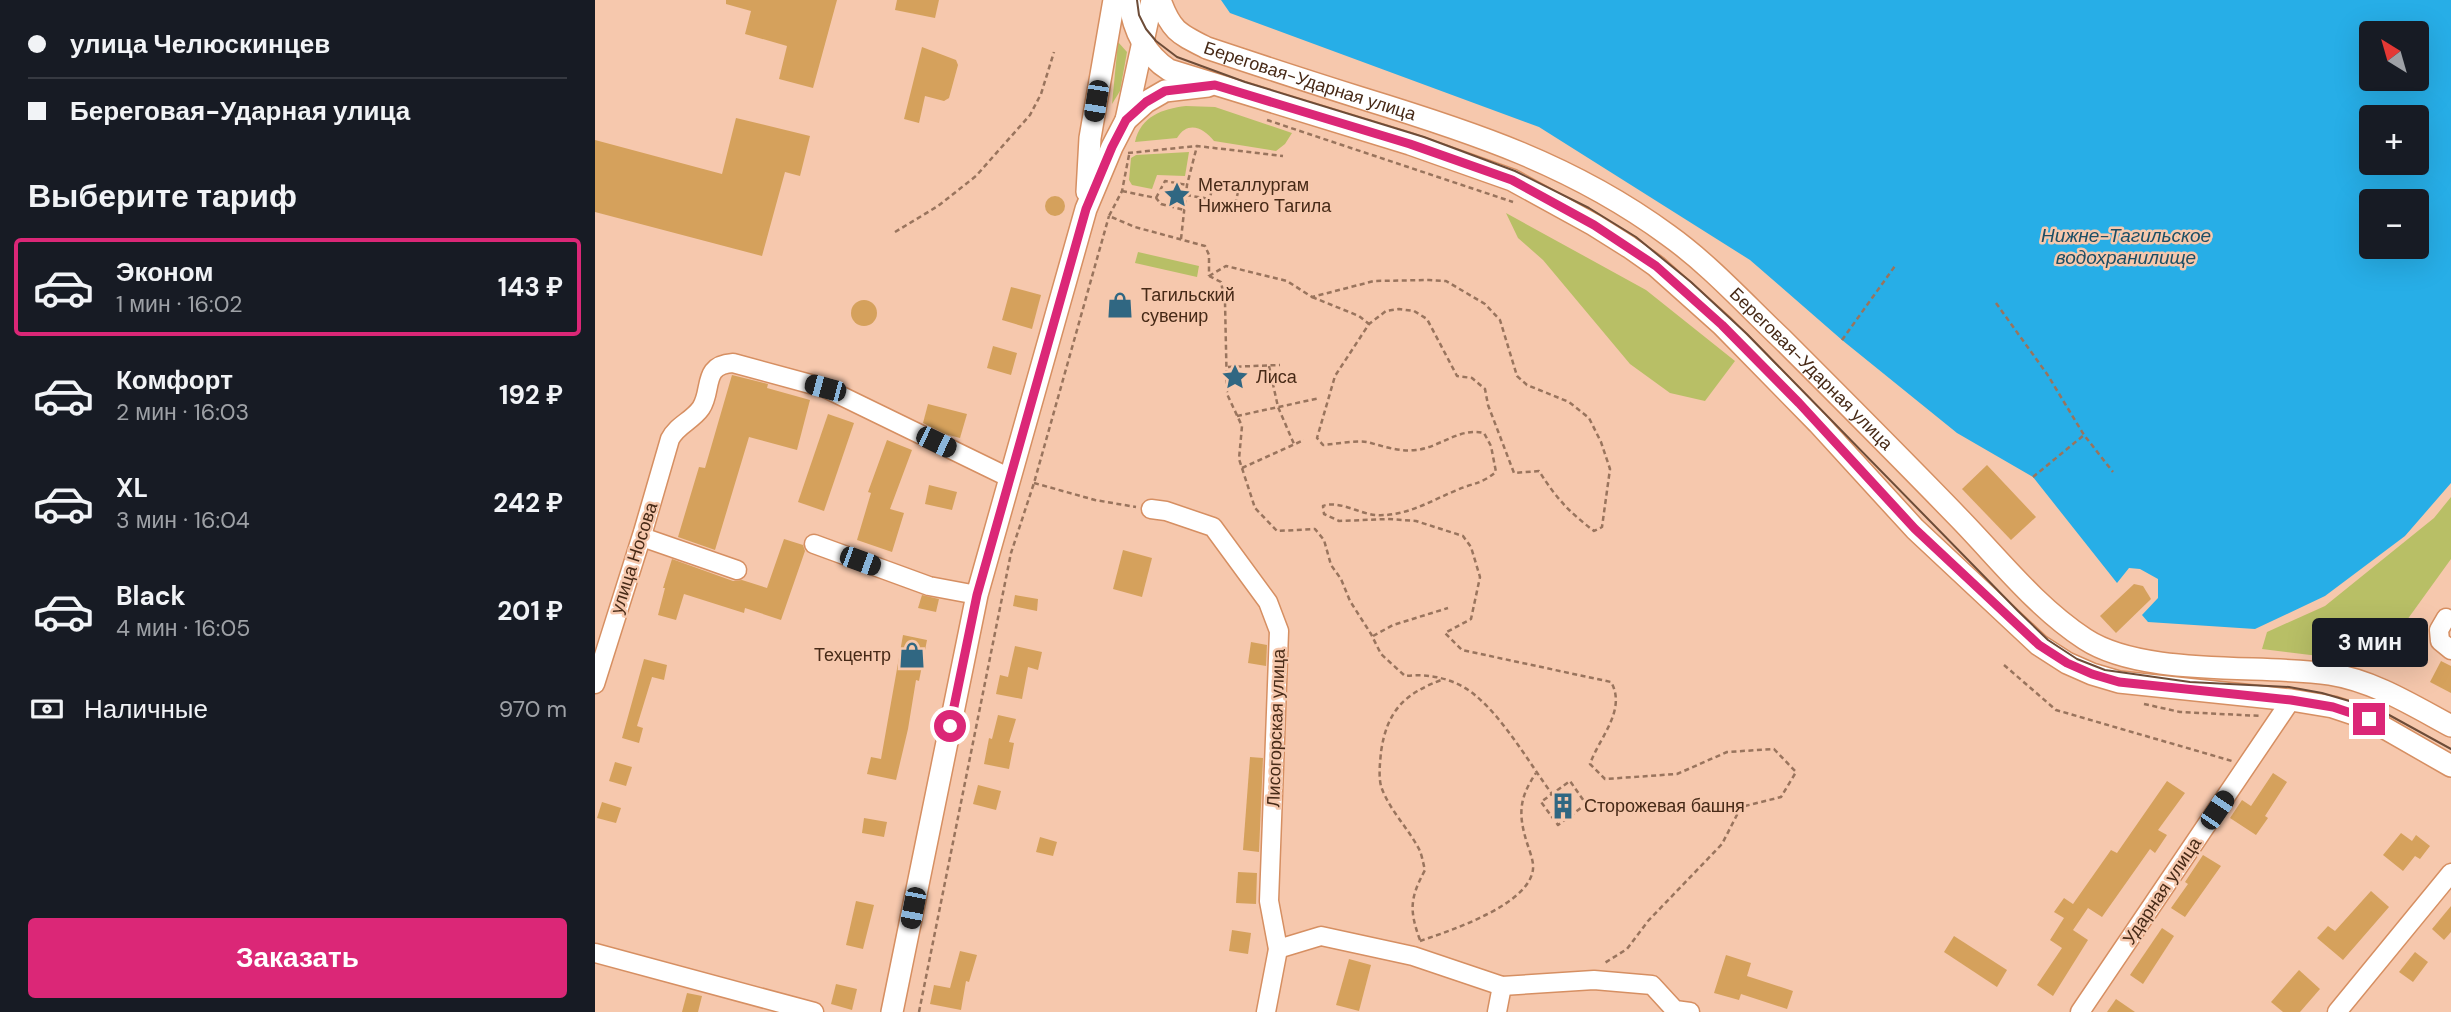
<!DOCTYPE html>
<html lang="ru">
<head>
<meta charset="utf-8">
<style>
	body { margin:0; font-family:"DM Sans",sans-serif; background:#242831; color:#f1f3f6; height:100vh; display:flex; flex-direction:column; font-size:26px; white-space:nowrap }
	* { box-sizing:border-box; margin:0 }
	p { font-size:23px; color:#9ea1a6 }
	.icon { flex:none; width:38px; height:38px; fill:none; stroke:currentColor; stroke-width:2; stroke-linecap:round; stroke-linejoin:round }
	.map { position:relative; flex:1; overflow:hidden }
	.sheet { display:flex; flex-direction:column; background:#171b24; width:595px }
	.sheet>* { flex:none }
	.guide { display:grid; align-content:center; height:154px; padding:0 28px; background:#171b24 }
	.needle { width:46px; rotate:323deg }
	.buttons { position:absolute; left:1764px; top:21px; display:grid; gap:14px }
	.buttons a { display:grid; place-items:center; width:70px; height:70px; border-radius:7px; background:#171b24; box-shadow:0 7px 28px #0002; font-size:35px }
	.end { position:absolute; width:32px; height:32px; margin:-16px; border:9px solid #db2777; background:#fff; box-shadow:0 0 0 4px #fff }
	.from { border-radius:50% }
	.bubble { position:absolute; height:49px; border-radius:7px; background:#171b24; box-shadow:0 7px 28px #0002; font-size:23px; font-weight:700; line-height:49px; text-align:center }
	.car { position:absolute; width:21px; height:42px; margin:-21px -10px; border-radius:9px; box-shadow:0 0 5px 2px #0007; background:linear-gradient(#222 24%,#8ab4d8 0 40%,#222 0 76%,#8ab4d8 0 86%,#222 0) }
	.guide b { display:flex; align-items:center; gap:24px; height:66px; font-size:26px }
	.guide b+b { border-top:2px solid #363941 }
	.guide i { width:18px; height:18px; background:#f1f3f6 }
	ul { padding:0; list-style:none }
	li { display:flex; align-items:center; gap:21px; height:98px; margin:0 14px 10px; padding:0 14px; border:4px solid transparent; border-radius:7px }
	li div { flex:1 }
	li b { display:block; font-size:26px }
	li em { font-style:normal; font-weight:700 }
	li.on { border-color:#db2777 }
	li>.icon { width:63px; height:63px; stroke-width:1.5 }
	h2 { padding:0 28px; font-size:32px; line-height:84px }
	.pay { display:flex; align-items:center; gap:18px; height:77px; padding:0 28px; font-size:26px }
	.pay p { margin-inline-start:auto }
	.primary-button { display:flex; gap:14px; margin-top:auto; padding:14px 28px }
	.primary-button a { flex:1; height:80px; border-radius:7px; background:#db2777; color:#fff; font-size:28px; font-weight:700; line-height:80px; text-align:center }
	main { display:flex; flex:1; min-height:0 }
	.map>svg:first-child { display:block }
	.green { fill:#b8bf66 }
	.water { fill:#27aee7; fill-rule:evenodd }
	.building { fill:#d5a15c }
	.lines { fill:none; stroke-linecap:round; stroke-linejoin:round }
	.minor-casing { stroke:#d68f62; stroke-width:21 }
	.major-casing { stroke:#d68f62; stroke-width:24 }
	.path { stroke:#99745d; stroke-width:2.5; stroke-dasharray:5 3.5; stroke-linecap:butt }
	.minor { stroke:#fff; stroke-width:18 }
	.major { stroke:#fff; stroke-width:21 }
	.tram { stroke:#6d4c38; stroke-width:2 }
	.route { stroke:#db2777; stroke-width:9 }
	.labels { text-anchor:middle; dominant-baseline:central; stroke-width:5; stroke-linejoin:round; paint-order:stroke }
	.street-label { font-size:18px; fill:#472a17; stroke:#f6c8ad }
	.poi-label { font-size:18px; fill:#472a17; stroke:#f6c8ad; text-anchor:start }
	.water-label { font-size:19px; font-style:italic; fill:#1b4e65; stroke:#f6c8ad }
</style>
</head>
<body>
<main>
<section class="sheet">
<div class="guide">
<b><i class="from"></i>улица Челюскинцев</b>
<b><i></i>Береговая-Ударная улица</b>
</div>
<h2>Выберите тариф</h2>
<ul>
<li class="on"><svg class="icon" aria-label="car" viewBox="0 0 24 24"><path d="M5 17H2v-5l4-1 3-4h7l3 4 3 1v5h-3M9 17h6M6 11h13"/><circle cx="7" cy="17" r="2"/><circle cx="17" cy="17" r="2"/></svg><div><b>Эконом</b><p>1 мин · 16:02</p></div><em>143 ₽</em></li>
<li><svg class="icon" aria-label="car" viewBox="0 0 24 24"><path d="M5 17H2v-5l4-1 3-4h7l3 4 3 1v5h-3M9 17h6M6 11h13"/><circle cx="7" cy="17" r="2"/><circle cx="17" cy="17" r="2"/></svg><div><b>Комфорт</b><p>2 мин · 16:03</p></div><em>192 ₽</em></li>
<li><svg class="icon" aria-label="car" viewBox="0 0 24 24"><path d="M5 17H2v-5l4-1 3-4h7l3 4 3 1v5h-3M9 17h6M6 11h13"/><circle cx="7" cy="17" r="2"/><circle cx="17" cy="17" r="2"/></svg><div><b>XL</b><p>3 мин · 16:04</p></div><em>242 ₽</em></li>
<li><svg class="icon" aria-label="car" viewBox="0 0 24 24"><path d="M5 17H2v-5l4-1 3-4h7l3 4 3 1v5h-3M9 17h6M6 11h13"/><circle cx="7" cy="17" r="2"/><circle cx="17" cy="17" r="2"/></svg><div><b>Black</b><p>4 мин · 16:05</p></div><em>201 ₽</em></li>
</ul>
<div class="pay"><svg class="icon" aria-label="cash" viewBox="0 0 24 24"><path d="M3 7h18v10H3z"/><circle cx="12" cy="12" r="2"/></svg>Наличные<p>970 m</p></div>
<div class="primary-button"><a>Заказать</a></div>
</section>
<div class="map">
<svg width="1856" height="1012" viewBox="0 0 1856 1012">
	<rect width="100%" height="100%" fill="#f6c8ad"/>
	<g class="green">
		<path d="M523,42L532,52L525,91L517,104Z"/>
		<path d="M591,106L620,107L697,133L690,144L681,151L619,141C609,128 593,120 582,138L540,142C546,116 567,109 591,106Z"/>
		<path d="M594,152L590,176L562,175L557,189L537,185L534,180L536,158L541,155Z"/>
		<path d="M911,213L1051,290L1140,361L1110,401L1075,393L1035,364L948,260L923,238Z"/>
		<path d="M543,252L604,266L602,277L540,263Z"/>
		<path d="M1856,497V559L1781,663L1667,649L1672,632L1730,606L1839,518Z"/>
	</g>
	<path class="water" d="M626,0H1856V483L1810,536L1730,596L1660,629L1553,622L1547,615L1563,598V579L1545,569L1534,568L1522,583L1438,477L1362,433L1247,340L1155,260L944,127L635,13ZM1776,33H1822V79H1776ZM1776,117H1822V163H1776ZM1776,201H1822V247H1776Z"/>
	<g class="building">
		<path d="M131,0H242L218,88L184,79L192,46L150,34L156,11L131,4Z"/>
		<path d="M302,0H344L340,18L300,10Z"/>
		<path d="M327,47L361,60L363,65L354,98L349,101L330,96L324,123L309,119Z"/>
		<path d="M141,118L215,136L205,176L190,172L167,256L0,212V140L127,174Z"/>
		<circle cx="460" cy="206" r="10"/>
		<path d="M416,287L446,295L437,329L407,320Z"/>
		<circle cx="269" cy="313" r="13"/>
		<path d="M398,346L422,353L416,375L392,368Z"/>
		<path d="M137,375L173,384L172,388L215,400L202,450L154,437L120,550L83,537L104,467L110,468Z"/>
		<path d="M333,404L372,414L365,438L350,434L328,423Z"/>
		<path d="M233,414L259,423L229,511L203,502Z"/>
		<path d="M292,440L317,450L295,509L309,513L297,552L262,540L276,493L273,492Z"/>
		<path d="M1392,465L1441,517L1416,540L1367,489Z"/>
		<path d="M334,485L362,492L357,510L330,504Z"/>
		<path d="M189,539L208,545L210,551L186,620L150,608L149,613L89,594L81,620L63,615L70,588H68L77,559L138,581L147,580L172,588Z"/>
		<path d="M528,550L557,558L547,597L518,589Z"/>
		<path d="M1539,584L1548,586L1556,599L1521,633L1505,616Z"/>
		<path d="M327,595L344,599L341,612L323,608Z"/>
		<path d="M420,595L443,599L442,611L418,606Z"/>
		<path d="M308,635L332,640L324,681L321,680L313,729L301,780L272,774L276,757L286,759Z"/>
		<path d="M656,642L672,645L671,666L653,663Z"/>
		<path d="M420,646L447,652L443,670L433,667L427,699L401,694L405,675L413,677Z"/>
		<path d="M49,659L72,665L69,680L57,677L42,726L48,728L44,743L27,738Z"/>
		<path d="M1846,661L1856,666V693L1835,682Z"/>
		<path d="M403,715L421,719L414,742L419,743L414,769L389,764L394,738L397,739Z"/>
		<path d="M655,757L668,758L664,852L648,850Z"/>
		<path d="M20,762L37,767L31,786L14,781Z"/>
		<path d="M1678,773L1692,782L1670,816L1673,818L1661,835L1635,818L1647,800L1656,806Z"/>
		<path d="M1572,781L1590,793L1563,830L1572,835L1560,853L1555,849L1507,917L1493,908L1478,930L1493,940L1458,996L1442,985L1467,948L1455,940L1469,918L1459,912L1469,898L1478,904L1516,850L1522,853Z"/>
		<path d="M383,785L406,791L401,810L378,804Z"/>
		<path d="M969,795L978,808L966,817L957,804Z"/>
		<path d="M7,802L26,808L21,823L2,818Z"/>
		<path d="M269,818L292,822L289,837L267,833Z"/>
		<path d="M1806,833L1817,841L1821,835L1835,846L1825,859L1820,856L1808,871L1788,855Z"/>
		<path d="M445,837L462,842L458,856L441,852Z"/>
		<path d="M1608,855L1626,866L1590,917L1576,908L1593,884L1590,882Z"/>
		<path d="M643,872L662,873L661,904L641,903Z"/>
		<path d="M1776,891L1794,907L1748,960L1722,938L1733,926L1740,931Z"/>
		<path d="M261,901L279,905L268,949L251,945Z"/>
		<path d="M1856,906V932L1849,940L1837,929Z"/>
		<path d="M1567,928L1579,936L1548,984L1535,975Z"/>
		<path d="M637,930L656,933L653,954L634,951Z"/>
		<path d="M1359,936L1412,970L1402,987L1349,952Z"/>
		<path d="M365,951L382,955L374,982L371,981L366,1010L335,1004L339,985L355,988Z"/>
		<path d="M1820,952L1833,962L1818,982L1804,972Z"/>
		<path d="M1131,955L1156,963L1152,976L1198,991L1192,1009L1146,994L1144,1000L1119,993Z"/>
		<path d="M754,959L776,965L764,1011L741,1005Z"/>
		<path d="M1704,970L1725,989L1705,1012H1688L1676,1002Z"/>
		<path d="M241,984L262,989L257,1010L236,1004Z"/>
		<path d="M92,993L107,996L103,1012H87Z"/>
		<path d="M1521,999L1540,1012H1512Z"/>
	</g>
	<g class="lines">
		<g class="minor-casing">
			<g id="minor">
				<path d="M556,509L571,511L618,527L673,602L684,631L674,901L683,949L671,1012"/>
				<path d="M47,537L142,570"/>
				<path d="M219,544L334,586L382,595"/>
				<path d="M1851,618L1844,630L1845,641L1856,650"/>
				<path d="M0,684L48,532L75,439C82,425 97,421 106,408C118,390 106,365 138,363L230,388L415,478"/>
				<path d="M683,949L726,936L818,956L907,986L999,980L1057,985L1080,1010L1095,1012"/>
				<path d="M0,953L219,1012"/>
				<path d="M902,1012L907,986"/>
				<path d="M1485,1012L1696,700"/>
				<path d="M1742,1012L1856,873"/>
			</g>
		</g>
		<g class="major-casing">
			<g id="major">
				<path d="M534,0C538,29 549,54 574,70L815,144L917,180L999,225L1034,247L1061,266L1127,325L1223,423L1320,529L1444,645L1472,663L1497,674L1524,682L1696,700L1738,707L1774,719L1856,766"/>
				<path id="s1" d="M565,0C576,31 584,34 612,48C663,65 715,82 766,98C877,132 978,165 1073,235C1115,265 1150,304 1187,339C1246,398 1305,457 1363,517C1404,559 1440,606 1490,639C1548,677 1665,664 1735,674C1779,681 1817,705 1856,726"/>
				<path d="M531,120L551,102L570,91L613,86"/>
				<path d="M492,192L495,138L519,0"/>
				<path d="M297,1012L382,595L491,209L517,147L531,120L557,0"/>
			</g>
		</g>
		<g class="path">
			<path d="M672,120L918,202"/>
			<path d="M533,153L602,146L688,156"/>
			<path d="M534,155L527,191L514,216L540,227L610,246L614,255V276"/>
			<path d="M527,191L561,198L566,204L589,210"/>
			<path d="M591,195L615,199L613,210L634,213L639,209L643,192L617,187L615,199"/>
			<path d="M561,198L570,181L592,185"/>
			<path d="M300,232L343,206L381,176L435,115L446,94L459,52"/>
			<path d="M586,239L592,185L602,146"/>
			<path d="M614,276L631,266L692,281L717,297L779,281L834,280L851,281L890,304L905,320L922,376L932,385L974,402L994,418L1006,442L1015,469L1007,527L999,531C974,512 961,498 944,471L919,473L893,405L890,389L877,378L862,376L832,319L819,311L804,309L791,311L774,324L740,376L722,438L728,445C742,444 759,440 772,442C788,446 803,452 821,450C844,448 864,427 889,433L896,446L901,472C884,485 881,482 862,490C835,501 811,517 780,515C763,513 743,500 728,506L729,514L744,521L793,519L821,521L868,536L876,547L885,577L876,619L850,633L867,650L1016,682C1032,710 1004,738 995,764L1010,779L1082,774L1132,752L1179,749L1201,772L1186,797L1146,807L1127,844L1053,921L1032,949L1008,964"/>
			<path d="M614,276L626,282L630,302L632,394L647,426L644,459L660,508L682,531L720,529L729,540L736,565L746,579L755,601L776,634L786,654L810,676C834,673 862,679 881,696C909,719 935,764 957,794L946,802L963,825L991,804L975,781L957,794"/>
			<path d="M717,297L764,316L774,324"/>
			<path d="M1401,303L1452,374L1489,435L1518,472"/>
			<path d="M1247,340L1300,266"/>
			<path d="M674,366L683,407L699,444"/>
			<path d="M633,367L685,365"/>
			<path d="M642,416L725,398"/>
			<path d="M647,468L709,440"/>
			<path d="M1438,477L1489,435"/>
			<path d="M439,483L500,500L541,507"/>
			<path d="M778,636L798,625L853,608"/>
			<path d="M1409,665L1461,710L1637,761"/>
			<path d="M1549,704L1585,712L1667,716"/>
			<path d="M825,940C814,910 815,898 830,870C828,863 827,855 824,849C813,828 796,812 787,789C783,779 785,763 786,752C792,710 810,693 849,679"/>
			<path d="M825,941C854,931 942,903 938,864C937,857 934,849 932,843C923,814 924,798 941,773"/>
			<path d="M324,1012L416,553L439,483L514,216"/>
		</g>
		<use href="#minor" class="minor"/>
		<use href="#major" class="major"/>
		<path class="tram" d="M542,0L544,15L551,29L561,41L582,57L650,82L829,137L920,171L994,208L1041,237L1096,282L1152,334L1423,611L1453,640L1482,659L1510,670L1595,682L1694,687L1727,693L1785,710L1856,749"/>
	</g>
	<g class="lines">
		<path class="route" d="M355,726L382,595L491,209L517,147L531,120L551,102L570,91L620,85L815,144L917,180L999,225L1061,266L1127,325L1204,403L1320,529L1444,645L1472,663L1497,674L1524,682L1696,700L1738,707L1774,719"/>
	</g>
	<defs>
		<g id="sight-bare" transform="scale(2.1)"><path d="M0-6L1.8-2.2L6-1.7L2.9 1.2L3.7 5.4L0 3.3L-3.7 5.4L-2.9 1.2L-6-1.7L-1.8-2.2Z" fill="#306782" stroke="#f6c8ad" stroke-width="2.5" paint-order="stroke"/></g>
		<g id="shop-bare" transform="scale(2.1)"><path d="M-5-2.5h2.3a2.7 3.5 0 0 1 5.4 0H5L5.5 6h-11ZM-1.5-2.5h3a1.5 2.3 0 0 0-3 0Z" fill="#306782" stroke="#f6c8ad" stroke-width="2.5" paint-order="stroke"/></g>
		<g id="building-bare" transform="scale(2.1)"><path d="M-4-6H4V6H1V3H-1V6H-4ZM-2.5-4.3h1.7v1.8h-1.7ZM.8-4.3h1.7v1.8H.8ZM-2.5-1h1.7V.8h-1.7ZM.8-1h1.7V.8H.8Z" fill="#306782" stroke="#f6c8ad" stroke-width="2.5" paint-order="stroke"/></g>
	</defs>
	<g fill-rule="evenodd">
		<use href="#sight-bare" x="582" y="195"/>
		<use href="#shop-bare" x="525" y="305"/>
		<use href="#sight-bare" x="640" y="377"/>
		<use href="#shop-bare" x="317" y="655"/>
		<use href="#building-bare" x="968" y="806"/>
	</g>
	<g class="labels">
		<g class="street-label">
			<text stroke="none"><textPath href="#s1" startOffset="178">Береговая-Ударная улица</textPath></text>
			<text stroke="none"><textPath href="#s1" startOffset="766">Береговая-Ударная улица</textPath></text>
			<text transform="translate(39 558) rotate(-72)">улица Носова</text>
			<text transform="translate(681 728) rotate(-88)">Лисогорская улица</text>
			<text transform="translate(1567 891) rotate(-56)">Ударная улица</text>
		</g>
		<g class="poi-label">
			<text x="603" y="185">Металлургам<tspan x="603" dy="21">Нижнего Тагила</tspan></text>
			<text x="546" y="295">Тагильский<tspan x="546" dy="21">сувенир</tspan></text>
			<text x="661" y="377">Лиса</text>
			<text x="296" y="655" text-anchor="end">Техцентр</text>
			<text x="989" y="806">Сторожевая башня</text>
		</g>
		<g class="water-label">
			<text x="1531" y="235">Нижне-Тагильское<tspan x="1531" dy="22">водохранилище</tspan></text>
		</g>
	</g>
</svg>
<div class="buttons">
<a><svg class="needle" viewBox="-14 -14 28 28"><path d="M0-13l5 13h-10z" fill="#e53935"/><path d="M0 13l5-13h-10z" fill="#9ea1a6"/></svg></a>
<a>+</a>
<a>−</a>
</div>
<i class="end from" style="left:355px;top:726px"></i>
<i class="end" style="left:1774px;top:719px"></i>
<div class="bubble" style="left:1717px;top:618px;width:116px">3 мин</div>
<i class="car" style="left:501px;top:101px;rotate:189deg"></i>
<i class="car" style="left:230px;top:388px;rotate:285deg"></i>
<i class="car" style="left:341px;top:442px;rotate:116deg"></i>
<i class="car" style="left:265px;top:561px;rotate:110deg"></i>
<i class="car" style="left:1622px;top:810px;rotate:34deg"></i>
<i class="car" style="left:318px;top:908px;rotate:191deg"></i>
</div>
</main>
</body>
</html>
